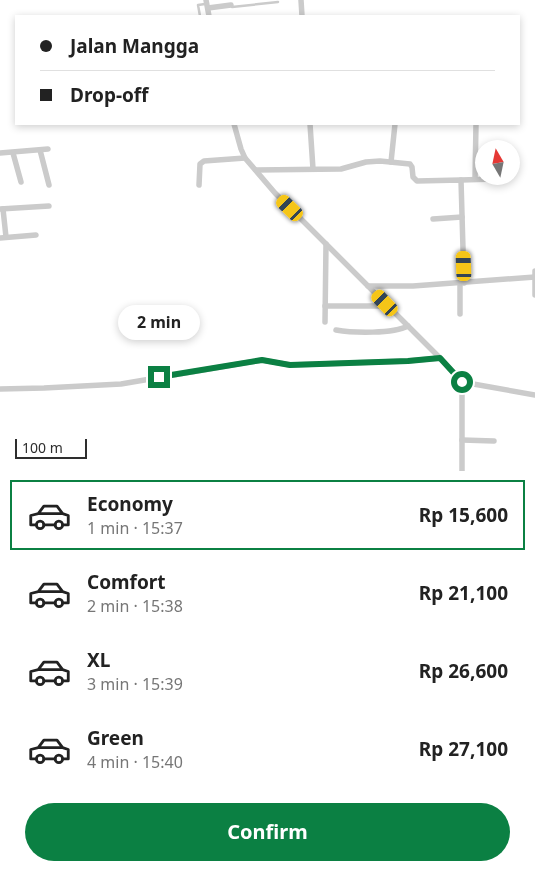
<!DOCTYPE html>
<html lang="en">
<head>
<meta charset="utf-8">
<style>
	body { margin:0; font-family:"Noto Sans",sans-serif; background:#f2f2f2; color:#222; height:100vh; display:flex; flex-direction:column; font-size:19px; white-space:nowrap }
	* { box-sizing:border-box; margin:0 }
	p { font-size:16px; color:#767676 }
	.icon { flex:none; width:28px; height:28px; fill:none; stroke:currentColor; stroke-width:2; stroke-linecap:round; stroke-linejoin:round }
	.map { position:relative; height:471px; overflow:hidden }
	.details { display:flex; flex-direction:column; background:#fff; flex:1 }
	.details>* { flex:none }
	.guide { position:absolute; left:15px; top:15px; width:505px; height:110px; border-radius:0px; box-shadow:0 2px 8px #0003; display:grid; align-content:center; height:110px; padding:0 25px; background:#fff }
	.needle { width:32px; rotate:351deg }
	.controls { position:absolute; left:475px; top:140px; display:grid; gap:10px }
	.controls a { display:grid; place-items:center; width:45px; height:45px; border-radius:50%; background:#fff; box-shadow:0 2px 8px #0003; font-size:25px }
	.scale { position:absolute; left:15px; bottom:12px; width:72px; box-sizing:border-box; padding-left:5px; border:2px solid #2e2e2e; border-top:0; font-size:14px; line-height:18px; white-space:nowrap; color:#2e2e2e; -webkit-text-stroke:4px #fff; paint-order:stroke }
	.end { position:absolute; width:22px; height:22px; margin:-11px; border:6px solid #0b8043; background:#fff; box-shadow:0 0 0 2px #fff }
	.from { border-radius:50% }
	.bubble { position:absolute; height:35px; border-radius:18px; background:#fff; box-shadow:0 2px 8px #0003; font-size:16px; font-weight:700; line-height:35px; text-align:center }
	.car { position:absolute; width:15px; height:30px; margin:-15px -8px; border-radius:6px; box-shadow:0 0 4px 1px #0007; background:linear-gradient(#f5c518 24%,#345 0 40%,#f5c518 0 76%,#345 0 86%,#f5c518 0) }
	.guide b { display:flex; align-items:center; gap:18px; height:48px; font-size:19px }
	.guide b+b { border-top:1px solid #e0e0e0 }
	.guide i { width:12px; height:12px; background:#222 }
	ul { padding:9px 0 0; list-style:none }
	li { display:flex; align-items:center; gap:15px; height:70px; margin:0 10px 8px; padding:0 15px; border:2px solid transparent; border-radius:0px }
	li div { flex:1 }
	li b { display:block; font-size:19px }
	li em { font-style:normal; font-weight:700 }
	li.selected { border-color:#0b8043 }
	li>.icon { width:45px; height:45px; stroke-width:1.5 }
	.button { display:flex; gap:10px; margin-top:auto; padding:10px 25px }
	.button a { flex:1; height:58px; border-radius:30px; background:#0b8043; color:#fff; font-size:20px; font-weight:700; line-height:58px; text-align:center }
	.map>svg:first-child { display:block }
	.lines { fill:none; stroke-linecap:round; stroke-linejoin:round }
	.service { stroke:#cbcbcb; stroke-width:2.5 }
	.minor { stroke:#cbcbcb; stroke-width:5.5 }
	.route { stroke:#0b8043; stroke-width:6 }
</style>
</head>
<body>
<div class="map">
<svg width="535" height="471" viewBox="0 0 535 471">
	<rect width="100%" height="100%" fill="#fff"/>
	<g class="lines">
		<g class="service">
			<path d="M232,7L278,2"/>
			<path d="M200,16L198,5L205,4"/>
		</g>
		<g class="minor">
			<path d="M206,0L209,16"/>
			<path d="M301,0L302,16"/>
			<path d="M208,8L231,5"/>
			<path d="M234,124L241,149L245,158L275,193L440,358L462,382V471"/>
			<path d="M310,124L313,169"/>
			<path d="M40,150L49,185"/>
			<path d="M0,153L48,149"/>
			<path d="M13,153L21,182"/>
			<path d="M391,162L395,124"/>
			<path d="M256,170L341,169L366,162L380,161L410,164L412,167L413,177L417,181L461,180L464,283"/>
			<path d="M475,179L476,124"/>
			<path d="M461,180L495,179"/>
			<path d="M199,185L200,164L204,161L245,158"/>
			<path d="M0,209L49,206"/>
			<path d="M3,209L6,237"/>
			<path d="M433,219L462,217"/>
			<path d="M0,238L36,235"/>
			<path d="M535,271V295"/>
			<path d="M460,283V314"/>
			<path d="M368,286H413L535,277"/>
			<path d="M325,306H388"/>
			<path d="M325,322L326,244"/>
			<path d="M336,330C353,333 393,334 408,326"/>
			<path d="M462,382L535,395"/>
			<path d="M0,389L44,388L121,384L262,360L290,365L407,361L440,358"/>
			<path d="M462,440L494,441"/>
		</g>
	</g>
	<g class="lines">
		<path class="route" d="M159,377L262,360L290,365L408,361L440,358L462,382"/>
	</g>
</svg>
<div class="controls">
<a><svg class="needle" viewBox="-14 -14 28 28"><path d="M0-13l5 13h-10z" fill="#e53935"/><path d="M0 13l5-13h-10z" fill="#767676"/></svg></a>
</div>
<div class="scale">100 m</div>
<i class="end from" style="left:462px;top:382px"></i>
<i class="end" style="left:159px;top:377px"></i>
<div class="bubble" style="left:118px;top:305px;width:82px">2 min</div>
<i class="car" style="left:290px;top:208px;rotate:314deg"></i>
<i class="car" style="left:464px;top:266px;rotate:358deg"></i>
<i class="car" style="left:385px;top:303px;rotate:316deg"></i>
<div class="guide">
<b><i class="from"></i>Jalan Mangga</b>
<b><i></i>Drop-off</b>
</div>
</div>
<section class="details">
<ul>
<li class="selected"><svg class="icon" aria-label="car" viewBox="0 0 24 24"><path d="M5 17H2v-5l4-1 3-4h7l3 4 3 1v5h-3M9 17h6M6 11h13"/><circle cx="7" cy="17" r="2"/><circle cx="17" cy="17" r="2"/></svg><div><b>Economy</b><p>1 min · 15:37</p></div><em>Rp 15,600</em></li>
<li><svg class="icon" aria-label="car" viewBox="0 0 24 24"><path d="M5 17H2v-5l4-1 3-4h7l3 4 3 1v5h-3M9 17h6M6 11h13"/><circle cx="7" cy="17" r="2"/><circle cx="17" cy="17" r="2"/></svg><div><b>Comfort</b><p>2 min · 15:38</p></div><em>Rp 21,100</em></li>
<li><svg class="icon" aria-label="car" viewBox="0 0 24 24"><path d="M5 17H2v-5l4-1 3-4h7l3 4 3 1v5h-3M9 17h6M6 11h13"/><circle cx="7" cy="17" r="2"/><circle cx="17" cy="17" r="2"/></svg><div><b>XL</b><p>3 min · 15:39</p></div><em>Rp 26,600</em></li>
<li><svg class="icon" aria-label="car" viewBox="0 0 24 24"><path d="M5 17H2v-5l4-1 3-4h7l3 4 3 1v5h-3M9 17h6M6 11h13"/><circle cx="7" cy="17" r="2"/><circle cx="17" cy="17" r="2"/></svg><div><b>Green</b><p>4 min · 15:40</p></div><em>Rp 27,100</em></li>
</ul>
<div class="button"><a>Confirm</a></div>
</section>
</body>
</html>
